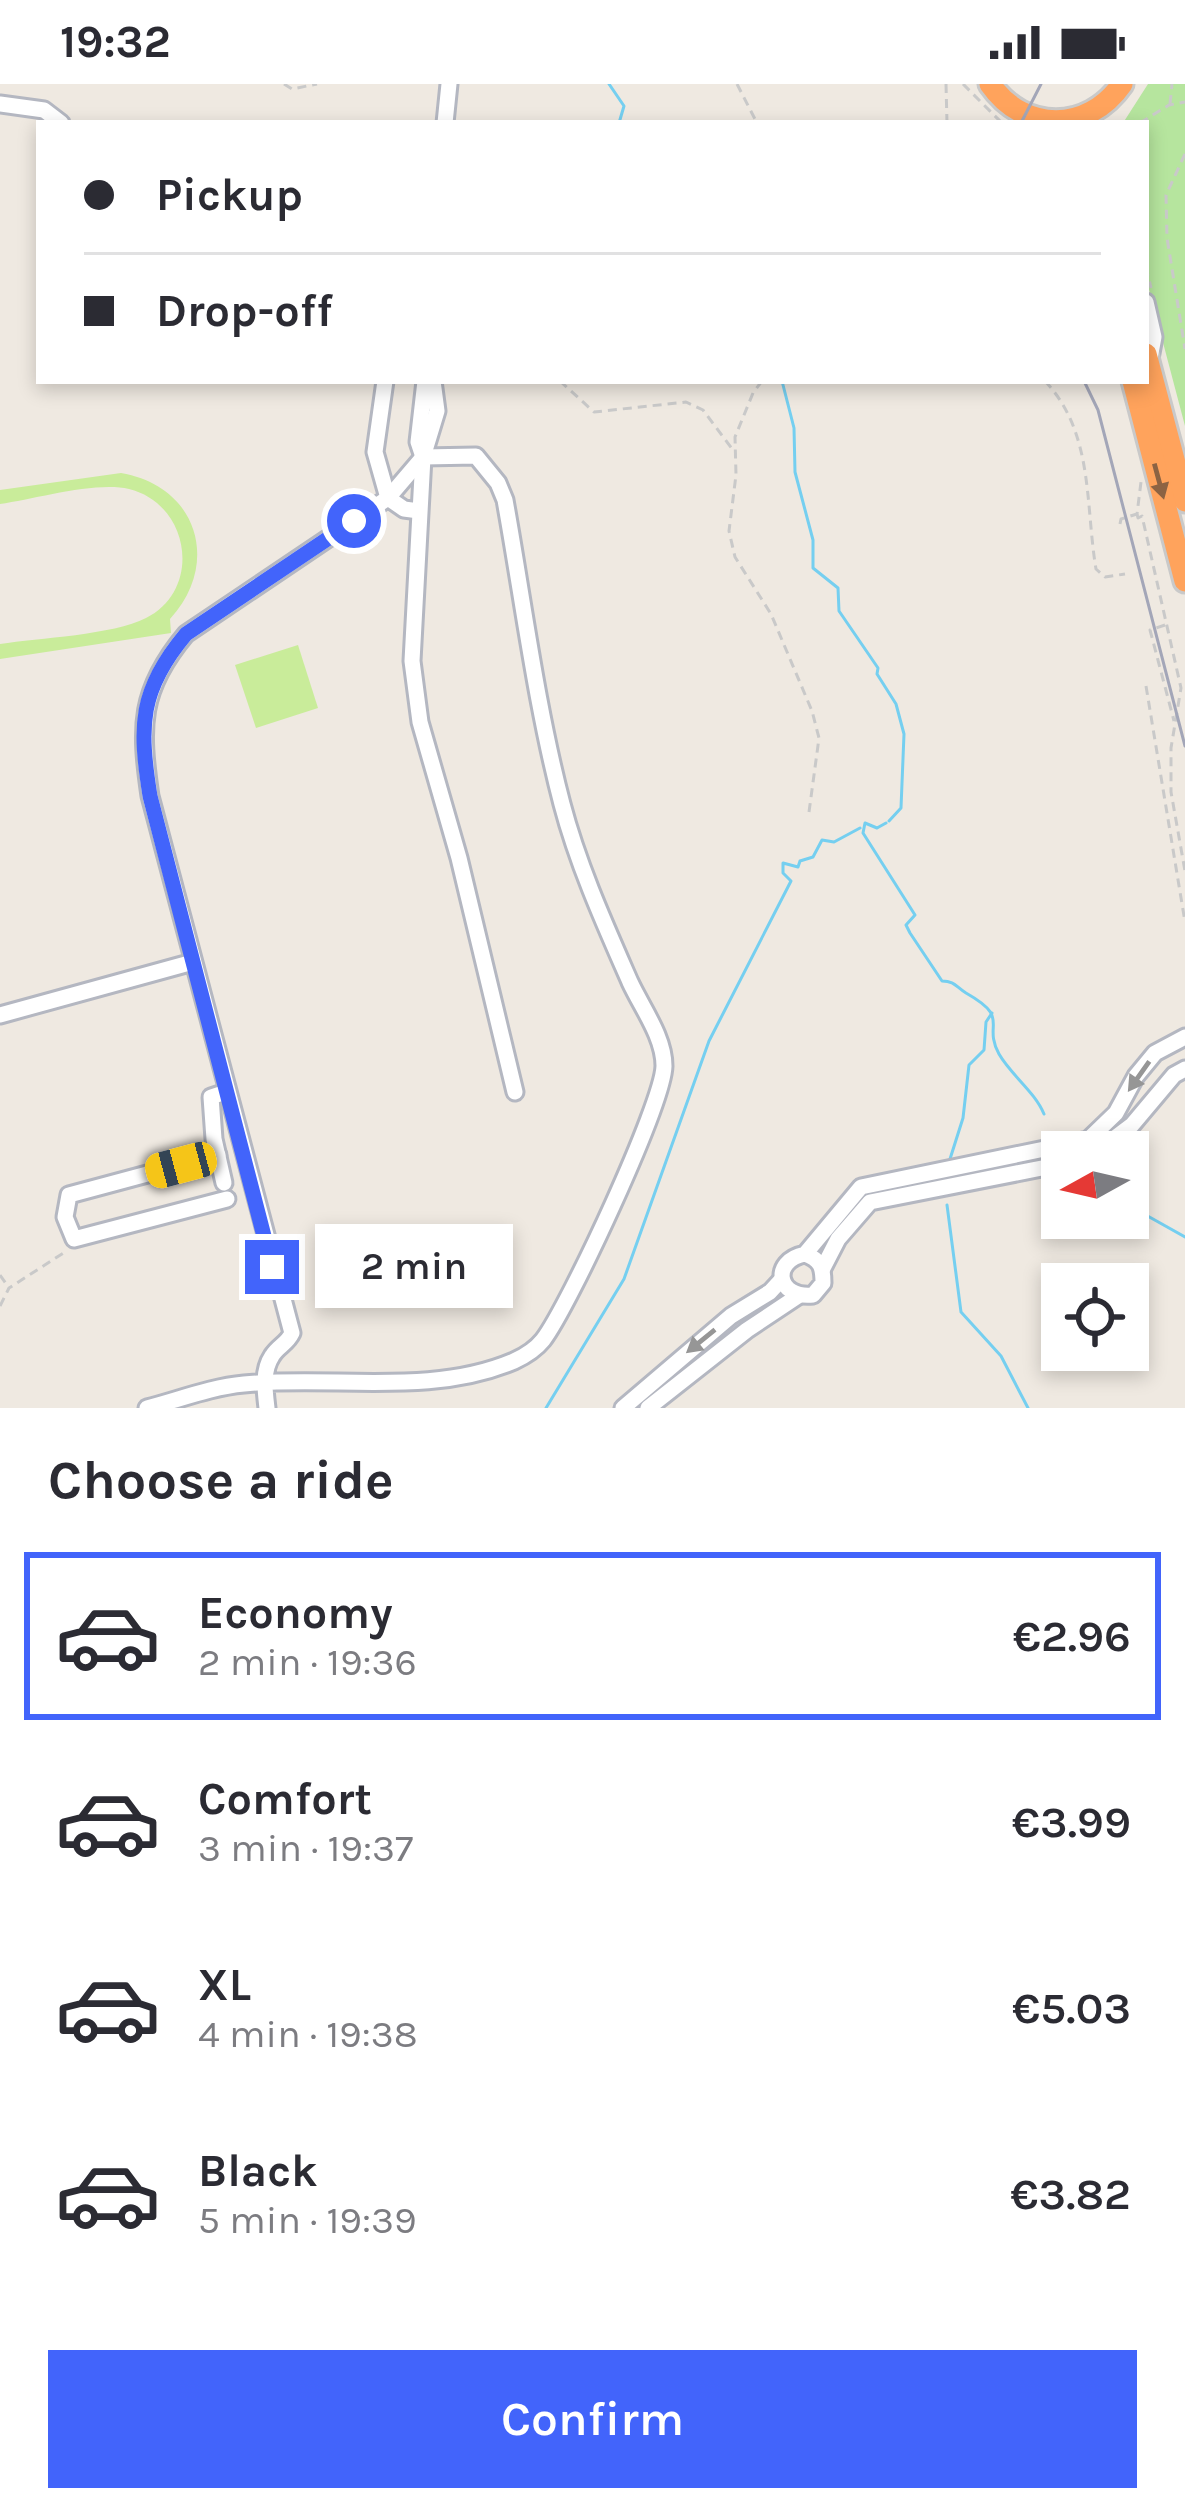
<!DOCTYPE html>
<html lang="en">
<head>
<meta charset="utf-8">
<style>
	body { margin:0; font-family:Karla,sans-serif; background:#f2f2f3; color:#2b2b33; height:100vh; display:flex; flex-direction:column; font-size:45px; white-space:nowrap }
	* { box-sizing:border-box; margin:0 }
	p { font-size:39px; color:#7c7c81 }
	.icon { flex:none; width:66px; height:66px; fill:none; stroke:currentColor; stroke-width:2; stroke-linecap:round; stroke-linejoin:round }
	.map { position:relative; height:1324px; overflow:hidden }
	.sheet { display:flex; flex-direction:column; background:#fff; flex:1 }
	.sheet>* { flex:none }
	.top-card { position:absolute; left:36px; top:36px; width:1113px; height:264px; border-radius:0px; box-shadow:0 6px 18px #0003; display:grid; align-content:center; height:264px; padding:0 48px; background:#fff }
	.needle { width:78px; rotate:262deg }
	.controls { position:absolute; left:1041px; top:1047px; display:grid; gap:24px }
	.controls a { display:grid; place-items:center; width:108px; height:108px; border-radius:0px; background:#fff; box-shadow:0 6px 18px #0003; font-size:60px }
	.end { position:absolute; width:54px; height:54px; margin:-27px; border:15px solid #4264fb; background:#fff; box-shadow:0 0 0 6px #fff }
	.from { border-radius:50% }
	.bubble { position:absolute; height:84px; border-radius:0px; background:#fff; box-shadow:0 6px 18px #0003; font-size:39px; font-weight:600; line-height:84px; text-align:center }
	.car { position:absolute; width:36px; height:72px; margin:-36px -18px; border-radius:15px; box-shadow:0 0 9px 3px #0007; background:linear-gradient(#f5c518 24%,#345 0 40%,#f5c518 0 76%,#345 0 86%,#f5c518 0) }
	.top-card b { display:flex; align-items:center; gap:42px; height:114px; font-size:45px }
	.top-card b+b { border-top:3px solid #e1e1e2 }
	.top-card i { width:30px; height:30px; background:#2b2b33 }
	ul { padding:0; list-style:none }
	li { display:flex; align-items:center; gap:36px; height:168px; margin:0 24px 18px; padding:0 24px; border:6px solid transparent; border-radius:0px }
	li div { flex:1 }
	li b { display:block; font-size:45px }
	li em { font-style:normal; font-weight:600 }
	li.current { border-color:#4264fb }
	li>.icon { width:108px; height:108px; stroke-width:1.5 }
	h2 { padding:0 48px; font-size:54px; line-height:144px }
	.primary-button { display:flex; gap:24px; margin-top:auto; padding:24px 48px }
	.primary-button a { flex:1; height:138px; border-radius:0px; background:#4264fb; color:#fff; font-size:48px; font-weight:600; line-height:138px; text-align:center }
	.status { display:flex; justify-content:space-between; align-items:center; height:84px; padding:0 60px; background:#fff; direction:ltr }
	.status svg { height:33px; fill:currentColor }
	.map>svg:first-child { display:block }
	.green { fill:#b6e59e }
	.pitch { fill:#c9ec9a }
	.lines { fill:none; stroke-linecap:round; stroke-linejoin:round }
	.stream { stroke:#75cff0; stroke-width:3 }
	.minor-casing { stroke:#b4b7c1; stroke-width:21 }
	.highway-casing { stroke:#c9c9c9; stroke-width:27 }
	.path { stroke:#c9c9c9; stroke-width:3; stroke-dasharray:9 6; stroke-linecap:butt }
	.minor { stroke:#fff; stroke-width:15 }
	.highway { stroke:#ffa35c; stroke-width:21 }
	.tram { stroke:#a3a6b8; stroke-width:3 }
	.oneway { fill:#8c6343 }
	.oneway2 { fill:#969696 }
	.route { stroke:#4264fb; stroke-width:15 }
</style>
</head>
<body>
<div class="status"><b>19:32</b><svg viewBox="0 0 49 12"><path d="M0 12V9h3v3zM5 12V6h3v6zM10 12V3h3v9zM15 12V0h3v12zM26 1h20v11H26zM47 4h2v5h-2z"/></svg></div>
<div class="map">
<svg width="1185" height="1324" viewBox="0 0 1185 1324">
	<rect width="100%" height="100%" fill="#efe9e1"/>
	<path class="green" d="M1148,0H1185V342L1146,194V39H1123Z"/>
	<g class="pitch">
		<path d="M121,389C198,402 221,480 170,535L171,549L0,575V560C39,554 113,551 146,534C203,505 190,420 129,405C96,397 35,415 0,420V406Z"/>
		<path d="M298,561L318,624L256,644L235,581Z"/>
	</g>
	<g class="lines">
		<g class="stream">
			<path d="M609,0L624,22L619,39"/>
			<path d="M782,297L794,344L795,388L813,456V484L838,504L839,527L878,584L877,590L896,620L904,650L901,724L889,737"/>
			<path d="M886,739L877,744L865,739L863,749L915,831L906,841L910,849L942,897C955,897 956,903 966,909C1012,935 982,939 999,970C1011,991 1035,1008 1044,1030"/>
			<path d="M950,1075L963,1034L969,981L984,966L986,938L992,929"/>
			<path d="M947,1121L961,1228L1001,1272L1028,1324"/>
			<path d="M1128,1121L1185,1153"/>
			<path d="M546,1324L624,1195L709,957L791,797L783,789V779L798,783L800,777L813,773L822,756L834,758L860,744"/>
		</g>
		<g class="minor-casing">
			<g id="minor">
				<path d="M0,20L44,26L61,39"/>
				<path d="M445,39L449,0"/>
				<path d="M1146,218L1154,253L1149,280"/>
				<path d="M385,297L375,368L388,414L404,425L419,427"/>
				<path d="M433,297L437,327L423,373L412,577L420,638L459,774L515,1008"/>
				<path d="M423,373L418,358L425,297"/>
				<path d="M0,931L193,878"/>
				<path d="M1096,1068L1132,1041L1174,991L1185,985"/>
				<path d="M218,1071L69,1111L65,1133L74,1155L227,1115"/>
				<path d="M224,1099L214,1055L211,1013L226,1008"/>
				<path d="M805,1170C821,1176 823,1183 823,1199L813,1211C777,1215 770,1177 805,1170L861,1103L1088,1056L1116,1029L1136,992L1155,969L1185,953"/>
				<path d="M823,1184L838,1155L870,1118L1062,1080"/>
				<path d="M147,1324C178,1316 211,1303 244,1300C332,1291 430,1313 514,1277C525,1272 535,1266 543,1256C569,1222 663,1020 664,982C664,953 642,924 630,898C605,841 578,781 562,720C536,621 523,516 505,416L498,399L476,372L423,373L388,414L186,550C139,606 140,643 150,712L292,1249C287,1260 278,1262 272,1272C262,1287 265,1307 267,1324"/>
				<path d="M623,1324L731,1232L770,1208L782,1195"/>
				<path d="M648,1324L747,1246L798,1212"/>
			</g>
		</g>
		<g class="highway-casing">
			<g id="highway">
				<path d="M990,0C1024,49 1088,49 1122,0"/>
				<path d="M1146,270L1185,417"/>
				<path d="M1133,297L1185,497"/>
			</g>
		</g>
		<g class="path">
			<path d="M284,0L292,5L317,0"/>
			<path d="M737,0L757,39"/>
			<path d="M946,0L947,39"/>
			<path d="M963,0L1002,39"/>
			<path d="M1170,20L1172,0"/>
			<path d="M1140,39L1169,21L1185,18"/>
			<path d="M1185,70L1166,111L1167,154L1185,265"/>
			<path d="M1146,183L1151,204"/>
			<path d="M560,297L594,328L686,318L703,326L733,366"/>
			<path d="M762,297L753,309L735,353L736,391L729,447L735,473L771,530L812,627L819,654L809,728"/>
			<path d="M1045,297C1094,349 1085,420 1096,485L1105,493L1125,490"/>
			<path d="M1137,430L1138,434L1142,432L1181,604L1171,664V708L1185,787"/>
			<path d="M1120,440L1121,435L1137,430L1141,398"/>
			<path d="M1165,541L1150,546L1174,637"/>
			<path d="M1146,602L1185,838"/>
			<path d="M0,1191L9,1204"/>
			<path d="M0,1222L9,1204L65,1168"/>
		</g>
		<use href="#minor" class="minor"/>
		<use href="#highway" class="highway"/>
		<g class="tram">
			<path d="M1021,39L1041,0"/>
			<path d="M1084,297L1098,326L1185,662"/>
		</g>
	</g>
	<defs><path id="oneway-solid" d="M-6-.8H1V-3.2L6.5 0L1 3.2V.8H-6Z" transform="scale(3)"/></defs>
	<use class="oneway" href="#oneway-solid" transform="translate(1159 397) rotate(75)"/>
	<g class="oneway2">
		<use href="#oneway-solid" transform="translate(1139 992) rotate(125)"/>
		<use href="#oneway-solid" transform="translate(701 1257) rotate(141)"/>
	</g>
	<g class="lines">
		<path class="route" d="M272,1183L150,712C139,642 139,606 186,550L354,437"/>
	</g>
</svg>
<div class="controls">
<a><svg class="needle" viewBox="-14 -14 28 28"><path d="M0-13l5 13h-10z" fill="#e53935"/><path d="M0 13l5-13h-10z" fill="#7c7c81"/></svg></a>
<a><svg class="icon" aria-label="locate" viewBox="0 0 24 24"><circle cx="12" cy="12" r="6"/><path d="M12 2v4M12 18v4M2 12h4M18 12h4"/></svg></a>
</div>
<i class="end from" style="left:354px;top:437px"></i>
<i class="end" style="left:272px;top:1183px"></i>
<div class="bubble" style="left:315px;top:1140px;width:198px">2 min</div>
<i class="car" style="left:181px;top:1081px;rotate:255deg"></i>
<div class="top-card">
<b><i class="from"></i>Pickup</b>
<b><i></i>Drop-off</b>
</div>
</div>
<section class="sheet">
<h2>Choose a ride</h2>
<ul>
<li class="current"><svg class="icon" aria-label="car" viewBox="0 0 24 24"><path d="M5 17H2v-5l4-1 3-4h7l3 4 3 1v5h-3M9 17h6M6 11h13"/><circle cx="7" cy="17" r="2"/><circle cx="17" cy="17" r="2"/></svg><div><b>Economy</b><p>2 min · 19:36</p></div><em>€2.96</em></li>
<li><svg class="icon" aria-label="car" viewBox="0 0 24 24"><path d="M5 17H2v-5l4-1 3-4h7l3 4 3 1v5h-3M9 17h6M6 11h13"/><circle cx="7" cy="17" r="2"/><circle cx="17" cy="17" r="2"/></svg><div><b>Comfort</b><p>3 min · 19:37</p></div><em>€3.99</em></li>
<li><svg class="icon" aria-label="car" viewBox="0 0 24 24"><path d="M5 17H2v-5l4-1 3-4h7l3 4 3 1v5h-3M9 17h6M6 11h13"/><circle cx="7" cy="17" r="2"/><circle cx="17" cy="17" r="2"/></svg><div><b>XL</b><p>4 min · 19:38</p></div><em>€5.03</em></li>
<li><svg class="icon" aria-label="car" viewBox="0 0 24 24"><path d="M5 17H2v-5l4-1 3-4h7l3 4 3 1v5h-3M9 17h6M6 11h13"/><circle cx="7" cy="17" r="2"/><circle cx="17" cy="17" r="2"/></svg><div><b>Black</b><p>5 min · 19:39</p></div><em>€3.82</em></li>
</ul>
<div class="primary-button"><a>Confirm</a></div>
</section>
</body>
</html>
